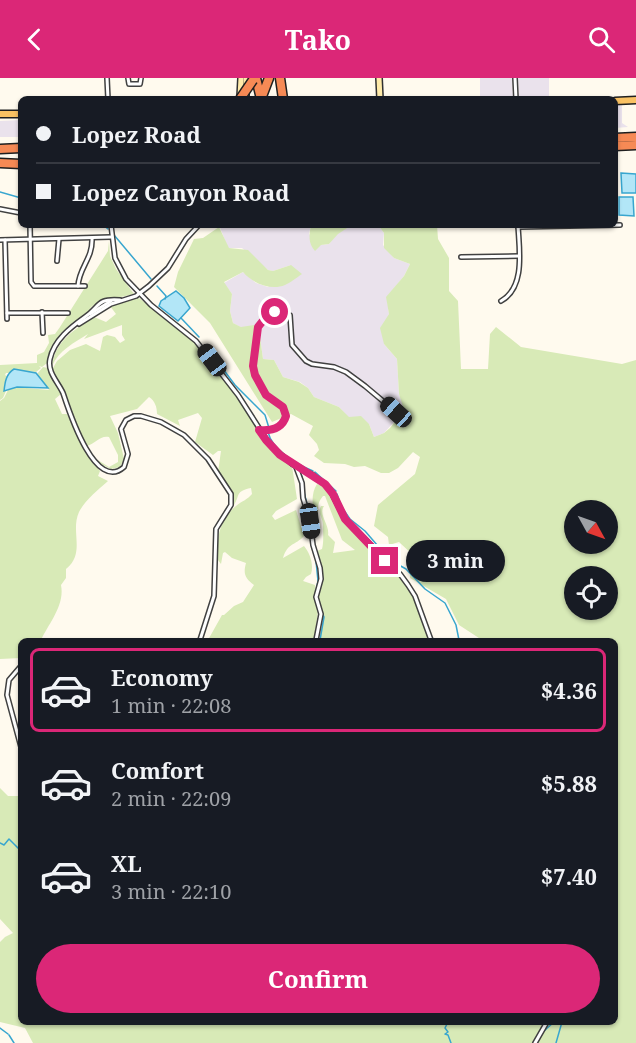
<!DOCTYPE html>
<html lang="en">
<head>
<meta charset="utf-8">
<style>
	body { margin:0; font-family:"Noto Serif",serif; background:#20242c; color:#f1f3f6; height:100vh; display:flex; flex-direction:column; font-size:22px; white-space:nowrap }
	* { box-sizing:border-box; margin:0 }
	p { font-size:20px; color:#9ea1a6 }
	.icon { flex:none; width:33px; height:33px; fill:none; stroke:currentColor; stroke-width:2; stroke-linecap:round; stroke-linejoin:round }
	.map { position:relative; flex:1; overflow:hidden }
	.sheet { position:absolute; left:18px; top:560px; width:600px; height:387px; display:flex; flex-direction:column; background:#171b24; border-radius:9px; box-shadow:0 2px 4px #0004 }
	.sheet>* { flex:none }
	.hud { position:absolute; left:18px; top:18px; width:600px; height:132px; border-radius:9px; box-shadow:0 2px 4px #0004; display:grid; align-content:center; height:132px; padding:0 18px; background:#171b24 }
	.needle { width:39px; rotate:130deg }
	.tools { position:absolute; left:564px; top:422px; display:grid; gap:12px }
	.tools a { display:grid; place-items:center; width:54px; height:54px; border-radius:50%; background:#171b24; box-shadow:0 2px 4px #0004; font-size:30px }
	.end { position:absolute; width:27px; height:27px; margin:-14px; border:8px solid #db2777; background:#fff; box-shadow:0 0 0 3px #fff }
	.from { border-radius:50% }
	.bubble { position:absolute; height:42px; border-radius:21px; background:#171b24; box-shadow:0 2px 4px #0004; font-size:20px; font-weight:700; line-height:42px; text-align:center }
	.car { position:absolute; width:18px; height:36px; margin:-18px -9px; border-radius:8px; box-shadow:0 0 4px 2px #0007; background:linear-gradient(#222 24%,#8ab4d8 0 40%,#222 0 76%,#8ab4d8 0 86%,#222 0) }
	.hud b { display:flex; align-items:center; gap:21px; height:57px; font-size:22px }
	.hud b+b { border-top:2px solid #363941 }
	.hud i { width:15px; height:15px; background:#f1f3f6 }
	ul { padding:10px 0 0; list-style:none }
	li { display:flex; align-items:center; gap:18px; height:84px; margin:0 12px 9px; padding:0 6px; border:3px solid transparent; border-radius:9px }
	li div { flex:1 }
	li b { display:block; font-size:22px }
	li em { font-style:normal; font-weight:700 }
	li.current { border-color:#db2777 }
	li>.icon { width:54px; height:54px; stroke-width:1.5 }
	.primary-button { display:flex; gap:12px; margin-top:auto; padding:12px 18px }
	.primary-button a { flex:1; height:69px; border-radius:36px; background:#db2777; color:#fff; font-size:24px; font-weight:700; line-height:69px; text-align:center }
	header { display:flex; justify-content:space-between; align-items:center; height:78px; padding:0 18px; background:#db2777; color:#fff; font-size:27px; font-weight:700 }
	.map>svg:first-child { display:block }
	.industrial { fill:#eae2ec }
	.green { fill:#d8eab7; fill-rule:evenodd }
	.water { fill:#b2e6f7; stroke:#38a6cf; stroke-width:1.5 }
	.lines { fill:none; stroke-linecap:round; stroke-linejoin:round }
	.stream { stroke:#38a6cf; stroke-width:1.5 }
	.street-casing { stroke:#414141; stroke-width:6 }
	.secondary-casing { stroke:#303030; stroke-width:8 }
	.primary-casing { stroke:#1f1f1f; stroke-width:9 }
	.highway-casing { stroke:#1f1f1f; stroke-width:11 }
	.street { stroke:#fff; stroke-width:3 }
	.secondary { stroke:#ffeba9; stroke-width:5 }
	.primary { stroke:#fac263; stroke-width:6 }
	.highway { stroke:#f68a55; stroke-width:8 }
	.highway-bridge-casing { stroke:#1f1f1f; stroke-width:11; stroke-linecap:butt }
	.highway-bridge { stroke:#f68a55; stroke-width:8 }
	.route { stroke:#db2777; stroke-width:8 }
</style>
</head>
<body>
<header><svg class="icon" aria-label="back" viewBox="0 0 24 24"><path d="M15 5l-7 7 7 7"/></svg>Tako<svg class="icon" aria-label="search" viewBox="0 0 24 24"><circle cx="10" cy="10" r="6"/><path d="M15 15l6 6"/></svg></header>
<div class="map">
<svg width="636" height="965" viewBox="0 0 636 965">
	<rect width="100%" height="100%" fill="#fffaee"/>
	<g class="industrial">
		<path d="M480,0H512L513,20L480,21Z"/>
		<path d="M518,0H549V20H519Z"/>
		<path d="M622,27V45L628,49L615,50V28Z"/>
		<path d="M21,42V59H0V43Z"/>
		<path d="M219,147H311L309,156L321,167L329,166L337,156L352,147H378L384,155L383,167L394,180L410,186L404,198L387,219L389,236L387,241L384,266L397,281L399,316L404,329L402,335L384,355L374,359L369,346L349,340L339,329L314,319L308,310L300,304L283,299L274,282L263,281L260,259L233,245L230,233L232,216L224,205L243,194L256,205L268,209L291,187L273,193L268,192L242,170H228Z"/>
	</g>
	<g class="green">
		<path d="M311,147H352L338,156L329,166L321,167L315,173C308,165 309,157 311,147Z"/>
		<path d="M378,147H437L438,161L449,180V213L458,223L461,291H488L490,256L496,249L521,269L622,286L636,282V965H538L547,944H615V562H482L459,547L446,521L410,500V483L414,478L399,464L389,467L388,459L374,448L378,427L415,396L420,379L413,374L398,390L389,395H381L365,388L354,389L345,386L324,385L314,378L319,372L317,366L309,357L313,348L291,336L272,344L210,245L174,209L178,194L194,161L203,160L219,149L229,170L248,172L268,192L273,193L291,187L302,196C296,200 290,205 285,207C271,213 252,205 243,194L224,204L232,216L230,233L233,245L241,249L254,247L260,259L263,281L274,282L283,299L299,304L308,310L314,319L339,329L349,339L361,338L369,346L374,359L384,355L390,350L402,335L403,329L399,316L397,281L384,266L380,250L389,236L386,219L404,198L410,186L394,180L384,170V155ZM574,432H608V465H574ZM574,498H608V531H574Z"/>
		<path d="M109,163L110,178L116,191L134,216L99,224L91,229L88,235L61,255L50,274L47,285L42,289L39,288L41,290L36,294L16,292L11,295H6L5,297L11,301L3,320L0,322V287L37,285V277L44,274L49,265L48,257L55,256L60,249L108,173Z"/>
		<path d="M139,220L195,263L239,320L264,363L292,388L297,421L276,433L272,438L275,442L296,432L304,458C295,468 288,464 283,480L304,468C310,475 314,487 311,496L306,499L303,503L315,507L318,533L314,562H208L222,537H224L234,528L243,524L254,507C245,500 243,496 246,485L232,480L225,474L223,475L221,486L218,482C216,462 219,441 236,428C242,423 247,422 252,416L251,410C235,413 240,418 234,427L232,412L218,394L221,373H218L213,377L195,364L202,340L198,335L178,342L180,348L157,336C157,329 155,323 149,319L137,331L110,338L118,355L124,381L120,389L111,391L101,386L96,381L109,389L118,384V377L109,359C100,357 95,366 87,368L72,338L63,310L54,297L53,290L57,283L70,272L86,266L100,273L103,259L107,257L115,259L120,265L125,262L122,257V247L84,261L88,256C74,265 59,272 52,288C55,263 75,251 94,239L106,244L116,236L110,228Z"/>
		<path d="M43,289L48,290L60,313L61,316L55,321L62,336H67L85,372L100,393L98,398L108,403C98,412 85,422 79,434C70,454 86,475 66,491V500L61,507C65,527 49,545 41,562H21V580L0,581V323L4,320L10,308L12,311L15,309L49,312L37,296Z"/>
		<path d="M317,406L327,410L343,441L406,507L414,521L429,562H319L323,544L318,517L322,495L317,473L322,471C324,464 323,454 323,447C323,439 317,436 321,428H324C318,437 330,447 328,457L335,464L333,475L355,472L342,462L325,418H323C315,428 319,434 318,445C312,435 310,416 317,406Z"/>
		<path d="M0,710L8,718H21V944H544L532,965H33L25,950L0,944V864L5,859L13,855L0,841Z"/>
	</g>
	<g class="water">
		<path d="M621,95L636,96V115H622Z"/>
		<path d="M619,119H633L634,138L619,137Z"/>
		<path d="M176,213L184,220L190,230L178,243L159,228L161,223Z"/>
		<path d="M14,291L36,295L48,310L17,309L4,313C5,304 6,296 14,291Z"/>
	</g>
	<g class="lines">
		<g class="stream">
			<path d="M0,114L21,120"/>
			<path d="M103,147L108,151"/>
			<path d="M114,157L151,201"/>
			<path d="M157,208L166,218L165,221"/>
			<path d="M181,240L199,259"/>
			<path d="M205,267L235,307L265,337L269,350"/>
			<path d="M268,354C272,372 296,386 313,393"/>
			<path d="M315,394L336,413"/>
			<path d="M301,396L303,403"/>
			<path d="M304,414L310,438"/>
			<path d="M337,416L341,428L350,441L365,453L390,482L406,491L425,511L445,525L456,547L459,562"/>
			<path d="M311,466L314,476"/>
			<path d="M315,520L318,503L316,483"/>
			<path d="M320,562L324,539L321,532"/>
			<path d="M0,765L4,767L9,761L21,773"/>
			<path d="M443,944L447,946L445,950L448,954L445,956L448,957L451,965"/>
			<path d="M0,950L8,956"/>
			<path d="M544,953L554,944"/>
			<path d="M9,957L14,965"/>
			<path d="M556,965L562,944"/>
		</g>
		<g class="street-casing">
			<g id="street">
				<path d="M107,0L108,21"/>
				<path d="M128,0L129,6H140L141,0"/>
				<path d="M515,0L516,21"/>
				<path d="M0,131L21,135"/>
				<path d="M30,147L31,204L34,208H85"/>
				<path d="M111,147L115,180L126,201L151,227L196,263L238,317L270,367L292,386L313,397L329,410L345,441L400,496L408,507L415,518L431,562"/>
				<path d="M518,149L620,147"/>
				<path d="M0,162L111,159"/>
				<path d="M5,162L7,241"/>
				<path d="M461,179L519,178"/>
				<path d="M57,183L59,161"/>
				<path d="M78,208C79,189 93,181 92,160"/>
				<path d="M120,222C96,220 100,229 85,239C71,249 54,262 50,281C47,294 58,304 63,315C69,333 95,415 124,389L128,376L121,351L126,342L134,338H141L161,344L184,357L208,381L231,416V427L216,451L214,518L200,562"/>
				<path d="M501,223C526,209 519,171 518,147"/>
				<path d="M42,234L43,255"/>
				<path d="M7,235H68"/>
				<path d="M90,236L111,223"/>
				<path d="M79,246L111,226L136,218L149,208L168,190L186,161L199,147"/>
				<path d="M259,352C271,353 282,351 286,338L283,329L266,317L255,297L253,288L258,249L269,237L277,233L290,237L292,267L306,283L312,286L334,289L346,294L365,308L396,334"/>
				<path d="M296,389L302,405L303,420L310,443L313,467L320,490L321,501L316,519L321,536L316,562"/>
				<path d="M21,588L9,602L7,617L21,669"/>
				<path d="M535,965L547,944"/>
			</g>
		</g>
		<g class="secondary-casing">
			<g id="secondary">
				<path d="M246,0V21"/>
				<path d="M379,0L380,21"/>
				<path d="M240,19L241,0"/>
			</g>
		</g>
		<g class="primary-casing">
			<g id="primary">
				<path d="M615,23L636,22"/>
				<path d="M0,36H21"/>
			</g>
		</g>
		<g class="highway-casing">
			<g id="highway">
				<path d="M256,0L261,21"/>
				<path d="M280,0L283,21"/>
				<path d="M261,21L269,0"/>
				<path d="M615,60L636,59"/>
				<path d="M615,68L636,67"/>
				<path d="M0,71L21,70"/>
				<path d="M0,85L21,86"/>
			</g>
		</g>
		<use href="#street" class="street"/>
		<use href="#secondary" class="secondary"/>
		<use href="#primary" class="primary"/>
		<use href="#highway" class="highway"/>
		<g class="highway-bridge-casing">
			<path id="highway-bridge" d="M240,21L253,2"/>
		</g>
		<use href="#highway-bridge" class="highway-bridge"/>
	</g>
	<g class="lines">
		<path class="route" d="M275,234L262,244L258,249L253,288L255,297L266,317L283,329L286,338C282,351 271,353 259,352L266,362L280,377L325,406L333,416L345,441L385,483"/>
	</g>
</svg>
<div class="tools">
<a><svg class="needle" viewBox="-14 -14 28 28"><path d="M0-13l5 13h-10z" fill="#e53935"/><path d="M0 13l5-13h-10z" fill="#9ea1a6"/></svg></a>
<a><svg class="icon" aria-label="locate" viewBox="0 0 24 24"><circle cx="12" cy="12" r="6"/><path d="M12 2v4M12 18v4M2 12h4M18 12h4"/></svg></a>
</div>
<i class="end from" style="left:275px;top:234px"></i>
<i class="end" style="left:385px;top:483px"></i>
<div class="bubble" style="left:406px;top:462px;width:99px">3 min</div>
<i class="car" style="left:212px;top:282px;rotate:323deg"></i>
<i class="car" style="left:396px;top:334px;rotate:312deg"></i>
<i class="car" style="left:310px;top:443px;rotate:172deg"></i>
<div class="hud">
<b><i class="from"></i>Lopez Road</b>
<b><i></i>Lopez Canyon Road</b>
</div>
<section class="sheet">
<ul>
<li class="current"><svg class="icon" aria-label="car" viewBox="0 0 24 24"><path d="M5 17H2v-5l4-1 3-4h7l3 4 3 1v5h-3M9 17h6M6 11h13"/><circle cx="7" cy="17" r="2"/><circle cx="17" cy="17" r="2"/></svg><div><b>Economy</b><p>1 min · 22:08</p></div><em>$4.36</em></li>
<li><svg class="icon" aria-label="car" viewBox="0 0 24 24"><path d="M5 17H2v-5l4-1 3-4h7l3 4 3 1v5h-3M9 17h6M6 11h13"/><circle cx="7" cy="17" r="2"/><circle cx="17" cy="17" r="2"/></svg><div><b>Comfort</b><p>2 min · 22:09</p></div><em>$5.88</em></li>
<li><svg class="icon" aria-label="car" viewBox="0 0 24 24"><path d="M5 17H2v-5l4-1 3-4h7l3 4 3 1v5h-3M9 17h6M6 11h13"/><circle cx="7" cy="17" r="2"/><circle cx="17" cy="17" r="2"/></svg><div><b>XL</b><p>3 min · 22:10</p></div><em>$7.40</em></li>
</ul>
<div class="primary-button"><a>Confirm</a></div>
</section>
</div>
</body>
</html>
